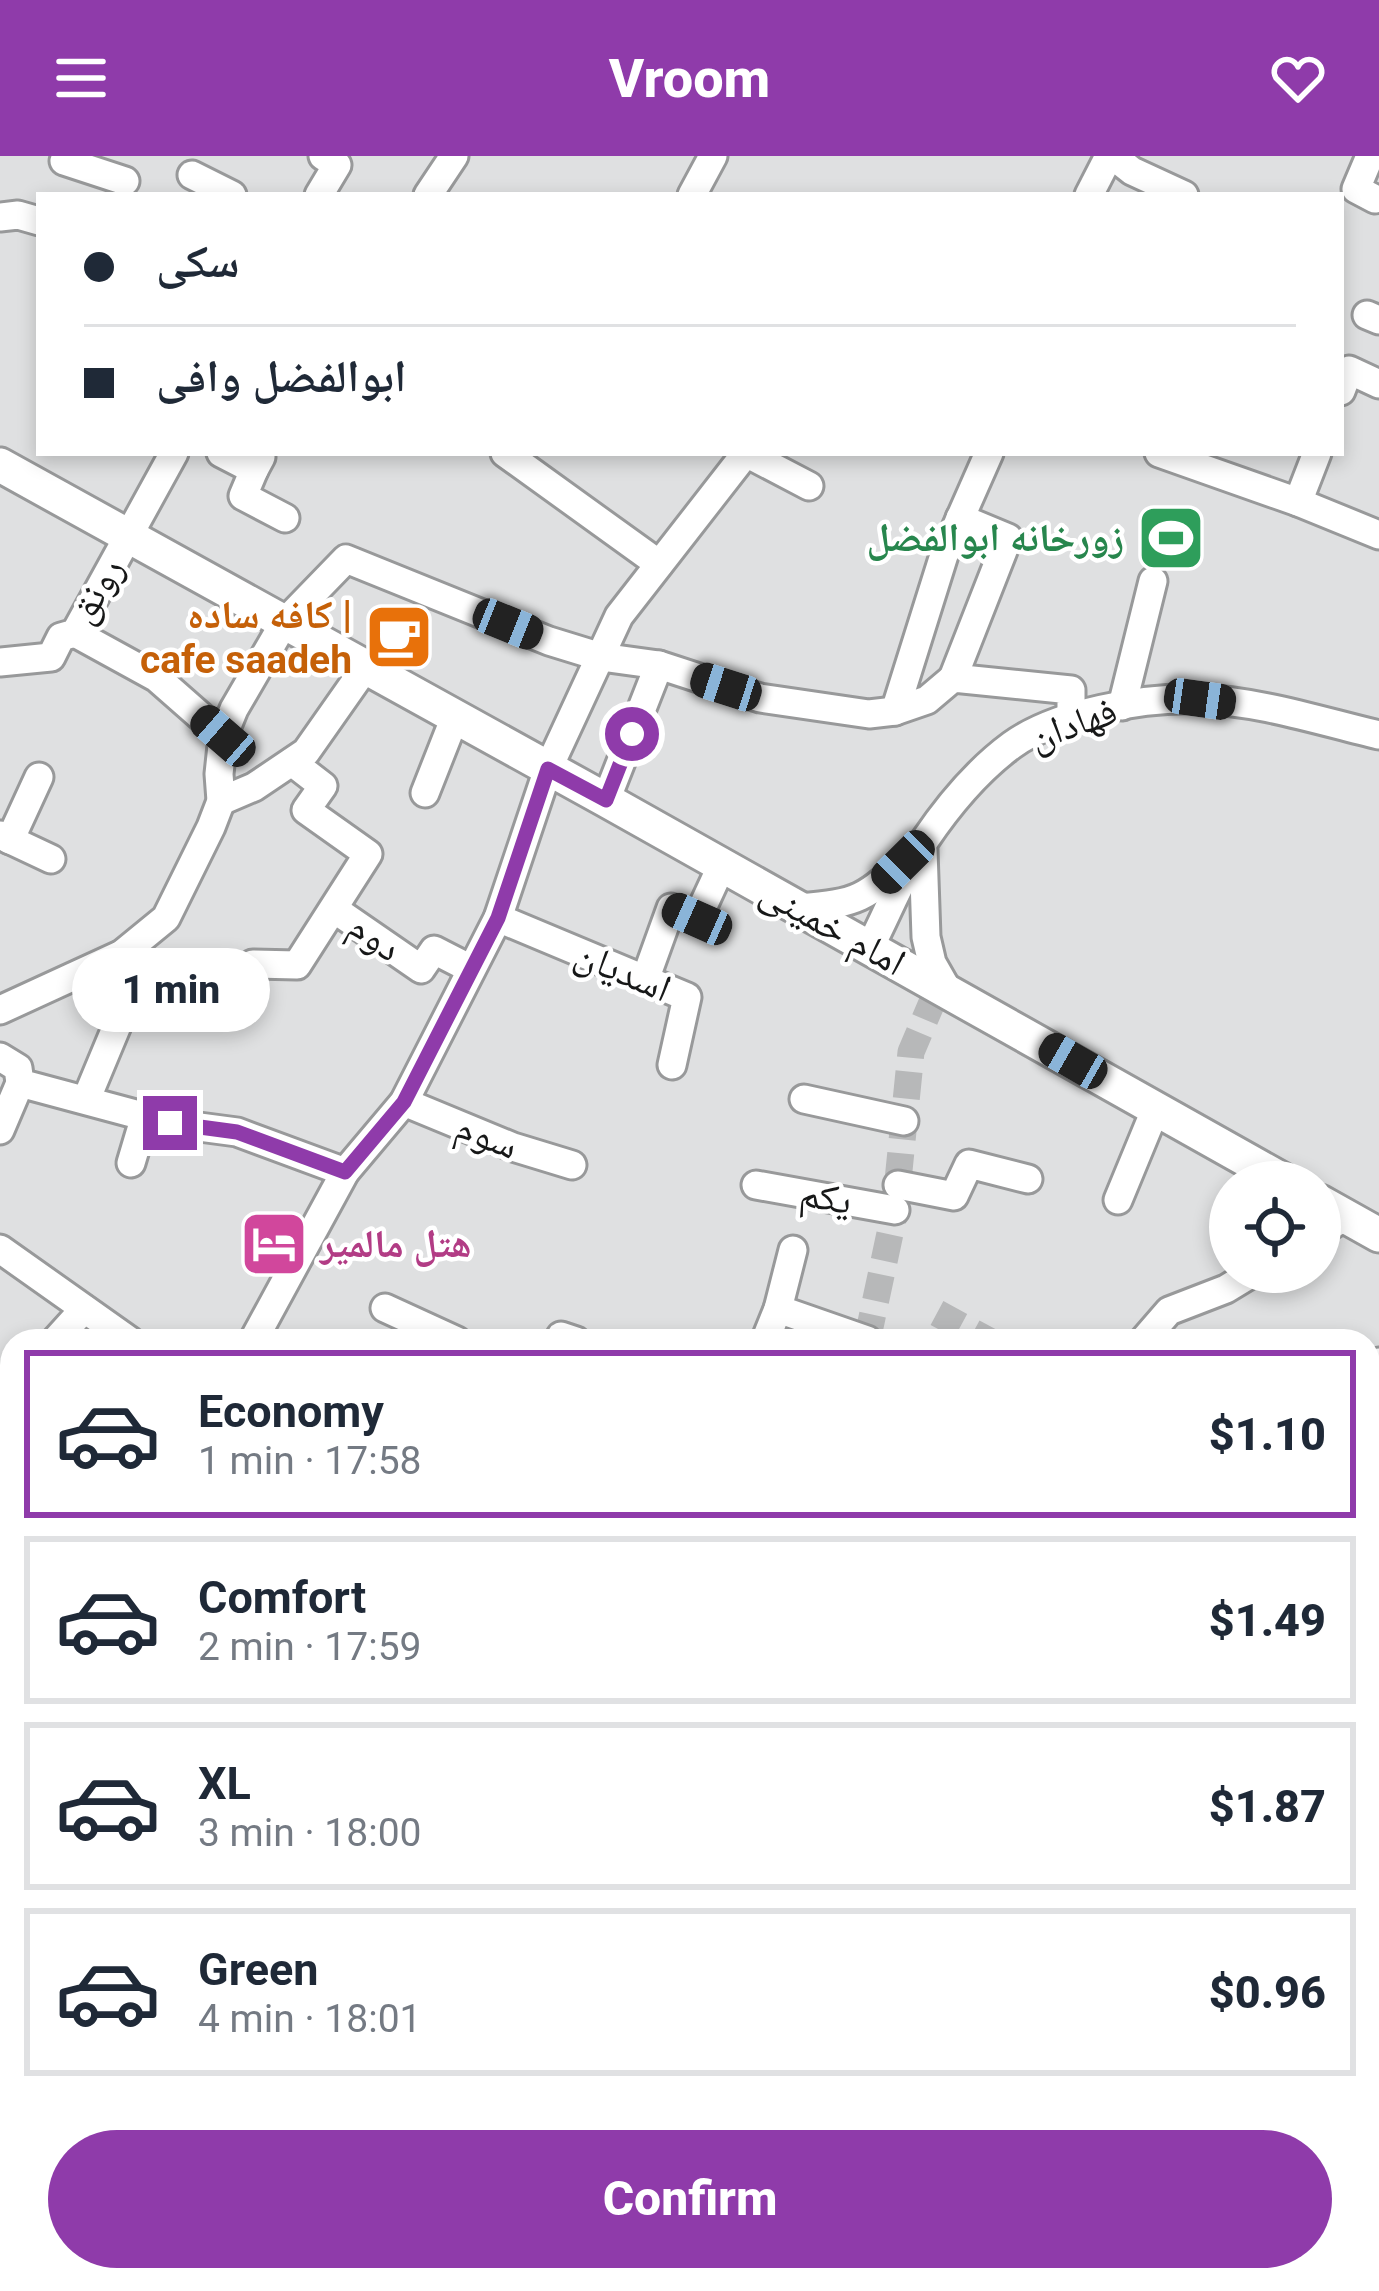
<!DOCTYPE html>
<html lang="en">
<head>
<meta charset="utf-8">
<style>
	body { margin:0; font-family:Roboto,"Noto Naskh Arabic",sans-serif; background:#f6f6f7; color:#1f2937; height:100vh; display:flex; flex-direction:column; font-size:45px; white-space:nowrap }
	* { box-sizing:border-box; margin:0 }
	p { font-size:39px; color:#747a83 }
	.icon { flex:none; width:66px; height:66px; fill:none; stroke:currentColor; stroke-width:2; stroke-linecap:round; stroke-linejoin:round }
	.map { position:relative; flex:1; overflow:hidden }
	.side { position:absolute; left:0px; top:1173px; width:1380px; height:963px; display:flex; flex-direction:column; background:#fff; border-radius:36px 36px 0 0; box-shadow:0 6px 18px #0003 }
	.side>* { flex:none }
	.hud { position:absolute; left:36px; top:36px; width:1308px; height:264px; border-radius:0px; box-shadow:0 6px 18px #0003; display:grid; align-content:center; height:264px; padding:0 48px; background:#fff }
	.tools { position:absolute; left:1209px; top:1005px; display:grid; gap:24px }
	.tools a { display:grid; place-items:center; width:132px; height:132px; border-radius:50%; background:#fff; box-shadow:0 6px 18px #0003; font-size:60px }
	.end { position:absolute; width:54px; height:54px; margin:-27px; border:15px solid #8f3baa; background:#fff; box-shadow:0 0 0 6px #fff }
	.from { border-radius:50% }
	.bubble { position:absolute; height:84px; border-radius:42px; background:#fff; box-shadow:0 6px 18px #0003; font-size:39px; font-weight:800; line-height:84px; text-align:center }
	.car { position:absolute; width:36px; height:72px; margin:-36px -18px; border-radius:15px; box-shadow:0 0 9px 3px #0007; background:linear-gradient(#222 24%,#8ab4d8 0 40%,#222 0 76%,#8ab4d8 0 86%,#222 0) }
	.hud b { display:flex; align-items:center; gap:42px; height:114px; font-size:45px }
	.hud b+b { border-top:3px solid #e0e1e3 }
	.hud i { width:30px; height:30px; background:#1f2937 }
	ul { padding:21px 0 0; list-style:none }
	li { display:flex; align-items:center; gap:36px; height:168px; margin:0 24px 18px; padding:0 24px; border:6px solid #e0e1e3; border-radius:0px }
	li div { flex:1 }
	li b { display:block; font-size:45px }
	li em { font-style:normal; font-weight:800 }
	li.on { border-color:#8f3baa }
	li>.icon { width:108px; height:108px; stroke-width:1.5 }
	.cta { display:flex; gap:24px; margin-top:auto; padding:24px 48px }
	.cta a { flex:1; height:138px; border-radius:72px; background:#8f3baa; color:#fff; font-size:48px; font-weight:800; line-height:138px; text-align:center }
	header { display:flex; justify-content:space-between; align-items:center; height:156px; padding:0 48px; background:#8f3baa; color:#fff; font-size:54px; font-weight:800 }
	.map>svg:first-child { display:block }
	.lines { fill:none; stroke-linecap:round; stroke-linejoin:round }
	.minor-tunnel { stroke:#b7b8b9; stroke-width:27; stroke-dasharray:27 14; stroke-linecap:butt }
	.minor-casing { stroke:#98999a; stroke-width:33 }
	.major-casing { stroke:#98999a; stroke-width:39 }
	.minor { stroke:#fff; stroke-width:27 }
	.major { stroke:#fff; stroke-width:33 }
	.route { stroke:#8f3baa; stroke-width:15 }
	.labels { text-anchor:middle; dominant-baseline:central; stroke-width:9; stroke-linejoin:round; paint-order:stroke }
	.leisure-label { font-size:39px; font-weight:bold; fill:#27864d; stroke:#fff; text-anchor:end }
	.street-label { font-size:39px; fill:#171818; stroke:#fff }
	.food-label { font-size:39px; font-weight:bold; fill:#c56008; stroke:#fff; text-anchor:end }
	.hotel-label { font-size:39px; font-weight:bold; fill:#b23c85; stroke:#fff; text-anchor:start }
</style>
</head>
<body>
<header><svg class="icon" aria-label="menu" viewBox="0 0 24 24"><path d="M4 6h16M4 12h16M4 18h16"/></svg>Vroom<svg class="icon" aria-label="heart" viewBox="0 0 24 24"><path d="M12 20l-8-8c-3-5 5-10 8-4 3-6 11-1 8 4z"/></svg></header>
<div class="map">
<svg width="1379" height="2135" viewBox="0 0 1379 2135">
	<rect width="100%" height="100%" fill="#dfe0e1"/>
	<g class="lines">
		<g class="minor-tunnel">
			<path d="M937,1157L989,1185"/>
			<path d="M867,1185L895,1054L911,896L939,830"/>
		</g>
		<g class="minor-casing">
			<g id="minor">
				<path d="M66,0L64,5L125,25"/>
				<path d="M1113,0L1132,15L1184,39"/>
				<path d="M1370,0L1356,33L1375,43"/>
				<path d="M192,19L232,39"/>
				<path d="M319,39L337,9L323,0"/>
				<path d="M428,39L454,0"/>
				<path d="M692,39L713,0"/>
				<path d="M1089,39L1109,0"/>
				<path d="M0,61L18,59L39,65"/>
				<path d="M1367,159L1379,164"/>
				<path d="M1341,235L1349,214L1379,228"/>
				<path d="M221,297L254,314L261,301"/>
				<path d="M505,297L659,408"/>
				<path d="M1159,297L1298,346L1379,379"/>
				<path d="M254,314L243,340L285,362"/>
				<path d="M1298,346L1317,297"/>
				<path d="M75,477L157,522L223,580"/>
				<path d="M0,506L51,501L61,481L75,477L174,297"/>
				<path d="M953,522L1008,382L960,362"/>
				<path d="M1122,550L1153,425"/>
				<path d="M895,555L944,399L989,297"/>
				<path d="M425,637L455,561"/>
				<path d="M606,644L659,509"/>
				<path d="M221,645L254,631L306,596L365,512"/>
				<path d="M0,679L51,703"/>
				<path d="M10,684L39,621"/>
				<path d="M923,694L926,781L932,807L948,835"/>
				<path d="M799,752C858,747 866,743 908,701"/>
				<path d="M334,753L421,813L434,794L471,813"/>
				<path d="M498,762L687,841L672,909"/>
				<path d="M870,791C888,756 903,717 925,684C948,650 978,614 1012,589C1056,557 1144,541 1198,543C1259,545 1320,565 1379,579"/>
				<path d="M122,798L232,849L253,808L297,809L368,698L306,654L323,630L292,606"/>
				<path d="M645,824L671,752L697,763L722,709"/>
				<path d="M0,854L122,798L166,762L211,671L221,645L219,618L223,580L234,553L284,467L346,403L549,485L601,501L659,509L760,542L869,558L895,555L927,544L953,522L1071,534V561"/>
				<path d="M0,901L18,912L20,927L169,967L237,976L345,1016"/>
				<path d="M804,943L904,965"/>
				<path d="M86,944L121,860"/>
				<path d="M404,946L513,991L572,1009"/>
				<path d="M0,974L20,927"/>
				<path d="M131,1007L145,960"/>
				<path d="M756,1029L895,1054"/>
				<path d="M898,1029L954,1040L969,1008L1028,1023"/>
				<path d="M1118,1044L1156,952"/>
				<path d="M1320,1076L1346,1060"/>
				<path d="M0,1093L130,1185"/>
				<path d="M385,1152L457,1185"/>
				<path d="M778,1153L867,1184"/>
				<path d="M55,1185L84,1153"/>
				<path d="M253,1185L345,1016L404,946L498,762L548,613L619,460L746,297L809,330"/>
				<path d="M558,1185L561,1180L576,1185"/>
				<path d="M765,1185L778,1153L793,1094"/>
				<path d="M1143,1185L1169,1155L1226,1133L1254,1116"/>
				<path d="M1368,1211L1379,1206"/>
				<path d="M0,1241L12,1230"/>
				<path d="M0,1364L8,1353"/>
				<path d="M1368,1435L1379,1415"/>
				<path d="M1368,1531L1379,1505"/>
				<path d="M0,1750L6,1706L12,1695"/>
				<path d="M0,1887L12,1891"/>
				<path d="M1368,1953L1379,1932"/>
				<path d="M1368,1988L1379,1996"/>
				<path d="M0,2020L12,2024"/>
				<path d="M1368,2111L1379,2120"/>
				<path d="M0,2117L12,2085"/>
				<path d="M422,2124L442,2135"/>
				<path d="M616,2124L629,2135"/>
				<path d="M749,2124L764,2135"/>
				<path d="M1201,2124L1223,2135"/>
				<path d="M85,2135L89,2124"/>
				<path d="M213,2135L216,2124"/>
				<path d="M274,2135L278,2124"/>
				<path d="M343,2135L347,2124"/>
				<path d="M853,2135L857,2124"/>
				<path d="M1130,2135L1141,2124"/>
				<path d="M1255,2135L1263,2124"/>
			</g>
		</g>
		<g class="major-casing">
			<g id="major">
				<path d="M0,309L606,644L1286,1026"/>
				<path d="M1320,1046L1379,1079"/>
			</g>
		</g>
		<use href="#minor" class="minor"/>
		<use href="#major" class="major"/>
	</g>
	<g class="lines">
		<path class="route" d="M170,967L237,976L345,1016L404,946L498,762L548,613L606,644L632,578"/>
	</g>
	<defs>
		<g id="stadium-square" transform="scale(3.45)"><rect x="-9" y="-9" width="18" height="18" rx="4" fill="#2e9e5b" stroke="#fff"/><path d="M0-5a6.5 5 0 1 0 0 10a6.5 5 0 1 0 0-10ZM-3.5-1.8h7v3.6h-7Z" fill="#fff"/></g>
		<g id="cafe-square" transform="scale(3.45)"><rect x="-9" y="-9" width="18" height="18" rx="4" fill="#e8710a" stroke="#fff"/><path d="M-5.5-4.5H6V0H3Q3 3.5 0 3.5H-2.5Q-5.5 3.5-5.5 0ZM3-3.2v2h1.7v-2ZM-6 4.5H4V6H-6Z" fill="#fff"/></g>
		<g id="hotel-square" transform="scale(3.45)"><rect x="-9" y="-9" width="18" height="18" rx="4" fill="#d1479c" stroke="#fff"/><path d="M-6-4.5h1.5V1H6V5H4.5V3h-9V5H-6ZM-4 0a1.8 1.8 0 1 1 3.6 0ZM.5 0V-2.5h3Q6-2.5 6 0Z" fill="#fff"/></g>
	</defs>
	<g fill-rule="evenodd">
		<use href="#stadium-square" x="1171" y="382"/>
		<use href="#cafe-square" x="399" y="481"/>
		<use href="#hotel-square" x="274" y="1088"/>
	</g>
	<g class="labels">
		<g class="leisure-label">
			<text x="1124" y="382">زورخانه ابوالفضل</text>
		</g>
		<g class="street-label">
			<text transform="translate(96 434) rotate(-58)">رونق</text>
			<text transform="translate(1073 568) rotate(-19)">فهادان</text>
			<text transform="translate(833 771) rotate(29)">امام خمینی</text>
			<text transform="translate(375 781) rotate(35)">دوم</text>
			<text transform="translate(623 815) rotate(23)">اسدیان</text>
			<text transform="translate(487 980) rotate(21)">سوم</text>
			<text transform="translate(826 1041) rotate(10)">یکم</text>
		</g>
		<g class="food-label">
			<text x="352" y="459">کافه ساده |<tspan x="352" dy="45">cafe saadeh</tspan></text>
		</g>
		<g class="hotel-label">
			<text x="320" y="1088">هتل مالمير</text>
		</g>
	</g>
</svg>
<div class="tools">
<a><svg class="icon" aria-label="locate" viewBox="0 0 24 24"><circle cx="12" cy="12" r="6"/><path d="M12 2v4M12 18v4M2 12h4M18 12h4"/></svg></a>
</div>
<i class="end from" style="left:632px;top:578px"></i>
<i class="end" style="left:170px;top:967px"></i>
<div class="bubble" style="left:72px;top:792px;width:198px">1 min</div>
<i class="car" style="left:508px;top:468px;rotate:112deg"></i>
<i class="car" style="left:726px;top:531px;rotate:288deg"></i>
<i class="car" style="left:1200px;top:543px;rotate:98deg"></i>
<i class="car" style="left:223px;top:580px;rotate:311deg"></i>
<i class="car" style="left:903px;top:706px;rotate:225deg"></i>
<i class="car" style="left:697px;top:763px;rotate:294deg"></i>
<i class="car" style="left:1073px;top:905px;rotate:300deg"></i>
<div class="hud">
<b><i class="from"></i>سکی</b>
<b><i></i>ابوالفضل وافی</b>
</div>
<section class="side">
<ul>
<li class="on"><svg class="icon" aria-label="car" viewBox="0 0 24 24"><path d="M5 17H2v-5l4-1 3-4h7l3 4 3 1v5h-3M9 17h6M6 11h13"/><circle cx="7" cy="17" r="2"/><circle cx="17" cy="17" r="2"/></svg><div><b>Economy</b><p>1 min · 17:58</p></div><em>$1.10</em></li>
<li><svg class="icon" aria-label="car" viewBox="0 0 24 24"><path d="M5 17H2v-5l4-1 3-4h7l3 4 3 1v5h-3M9 17h6M6 11h13"/><circle cx="7" cy="17" r="2"/><circle cx="17" cy="17" r="2"/></svg><div><b>Comfort</b><p>2 min · 17:59</p></div><em>$1.49</em></li>
<li><svg class="icon" aria-label="car" viewBox="0 0 24 24"><path d="M5 17H2v-5l4-1 3-4h7l3 4 3 1v5h-3M9 17h6M6 11h13"/><circle cx="7" cy="17" r="2"/><circle cx="17" cy="17" r="2"/></svg><div><b>XL</b><p>3 min · 18:00</p></div><em>$1.87</em></li>
<li><svg class="icon" aria-label="car" viewBox="0 0 24 24"><path d="M5 17H2v-5l4-1 3-4h7l3 4 3 1v5h-3M9 17h6M6 11h13"/><circle cx="7" cy="17" r="2"/><circle cx="17" cy="17" r="2"/></svg><div><b>Green</b><p>4 min · 18:01</p></div><em>$0.96</em></li>
</ul>
<div class="cta"><a>Confirm</a></div>
</section>
</div>
</body>
</html>
